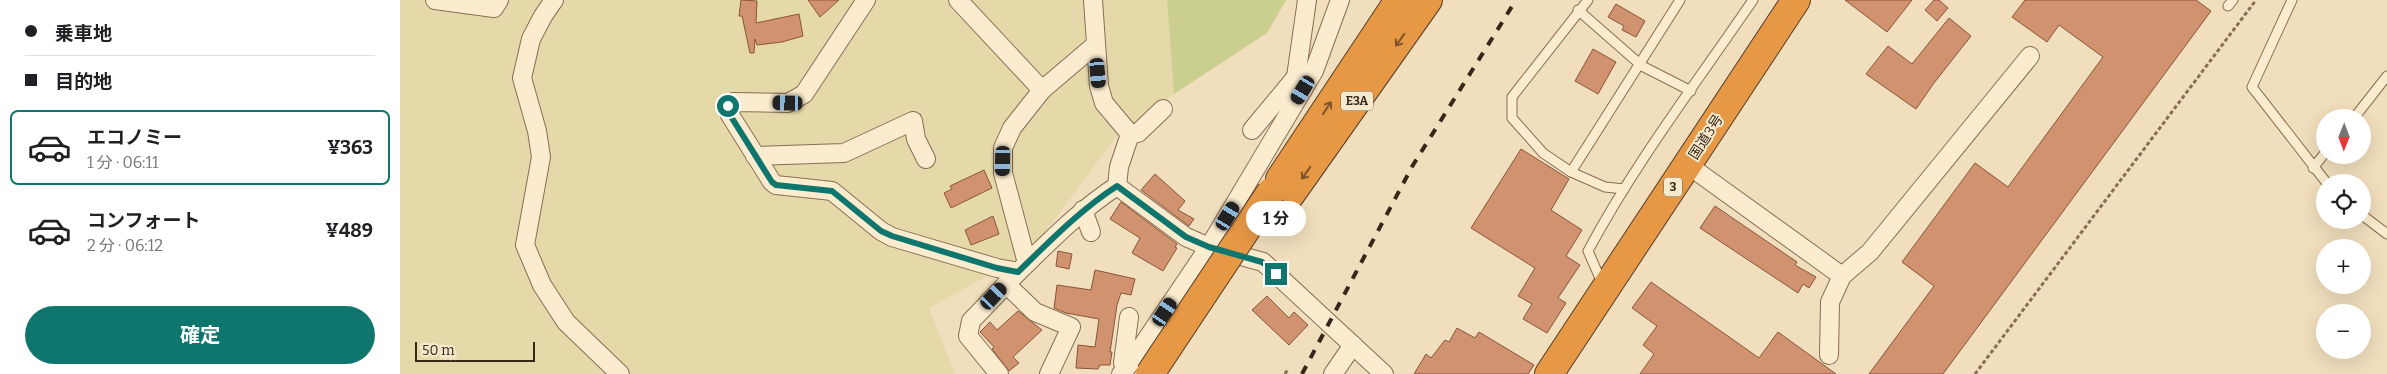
<!DOCTYPE html>
<html lang="ja">
<head>
<meta charset="utf-8">
<style>
	body { margin:0; font-family:Bitter,"Noto Sans JP",serif; background:#f2f2f2; color:#202124; height:100vh; display:flex; flex-direction:column; font-size:19px; white-space:nowrap }
	* { box-sizing:border-box; margin:0 }
	p { font-size:16px; color:#757577 }
	.icon { flex:none; width:28px; height:28px; fill:none; stroke:currentColor; stroke-width:2; stroke-linecap:round; stroke-linejoin:round }
	.map { position:relative; flex:1; overflow:hidden }
	.side { display:flex; flex-direction:column; background:#fff; width:400px }
	.side>* { flex:none }
	.banner { display:grid; align-content:center; height:110px; padding:0 25px; background:#fff }
	.needle { width:32px; rotate:181deg }
	.fabs { position:absolute; left:1916px; top:109px; display:grid; gap:10px }
	.fabs a { display:grid; place-items:center; width:55px; height:55px; border-radius:50%; background:#fff; box-shadow:0 5px 20px #0002; font-size:25px }
	.scale { position:absolute; left:15px; bottom:12px; width:120px; box-sizing:border-box; padding-left:5px; border:2px solid #37271a; border-top:0; font-size:14px; line-height:18px; white-space:nowrap; color:#37271a; -webkit-text-stroke:4px #f7e9cc; paint-order:stroke }
	.end { position:absolute; width:22px; height:22px; margin:-11px; border:6px solid #0f766e; background:#fff; box-shadow:0 0 0 2px #fff }
	.from { border-radius:50% }
	.bubble { position:absolute; height:35px; border-radius:18px; background:#fff; box-shadow:0 5px 20px #0002; font-size:16px; font-weight:700; line-height:35px; text-align:center }
	.car { position:absolute; width:15px; height:30px; margin:-15px -8px; border-radius:6px; box-shadow:0 0 4px 1px #0007; background:linear-gradient(#222 24%,#8ab4d8 0 40%,#222 0 76%,#8ab4d8 0 86%,#222 0) }
	.banner b { display:flex; align-items:center; gap:18px; height:48px; font-size:19px }
	.banner b+b { border-top:1px solid #e0e0e0 }
	.banner i { width:12px; height:12px; background:#202124 }
	ul { padding:0; list-style:none }
	li { display:flex; align-items:center; gap:15px; height:75px; margin:0 10px 8px; padding:0 15px; border:2px solid transparent; border-radius:8px }
	li div { flex:1 }
	li b { display:block; font-size:19px }
	li em { font-style:normal; font-weight:700 }
	li.current { border-color:#0f766e }
	li>.icon { width:45px; height:45px; stroke-width:1.5 }
	.cta { display:flex; gap:10px; margin-top:auto; padding:10px 25px }
	.cta a { flex:1; height:58px; border-radius:30px; background:#0f766e; color:#fff; font-size:20px; font-weight:700; line-height:58px; text-align:center }
	main { display:flex; flex:1; min-height:0 }
	.map>svg:first-child { display:block }
	.farmland { fill:#e6d9a9 }
	.green { fill:#cacf8f }
	.building { fill:#d1936f; stroke:#895539 }
	.lines { fill:none; stroke-linecap:round; stroke-linejoin:round }
	.lane-casing { stroke:#896e54; stroke-width:11 }
	.street-casing { stroke:#896e54; stroke-width:20 }
	.highway-casing { stroke:#553c29; stroke-width:30 }
	.path { stroke:#896e54; stroke-width:3; stroke-dasharray:4 2.5; stroke-linecap:butt }
	.lane { stroke:#fbeccf; stroke-width:9 }
	.street { stroke:#fbeccf; stroke-width:18 }
	.highway { stroke:#e79845; stroke-width:28 }
	.rail { stroke:#37271a; stroke-width:4; stroke-dasharray:9 9; stroke-linecap:butt }
	.highway-bridge-casing { stroke:#553c29; stroke-width:30; stroke-linecap:butt }
	.highway-bridge { stroke:#e79845; stroke-width:28 }
	.oneway { stroke:#7d542b }
	.route { stroke:#0f766e; stroke-width:6 }
	.labels { text-anchor:middle; dominant-baseline:central; stroke-width:4; stroke-linejoin:round; paint-order:stroke }
	.shield { fill:#f7e9cc; stroke:#71614f; stroke-width:1 }
	.shield-label { font-size:12px; font-weight:bold; fill:#37271a }
	.street-label { font-size:14px; fill:#37271a; stroke:#f7e9cc }
</style>
</head>
<body>
<main>
<section class="side">
<div class="banner">
<b><i class="from"></i>乗車地</b>
<b><i></i>目的地</b>
</div>
<ul>
<li class="current"><svg class="icon" aria-label="car" viewBox="0 0 24 24"><path d="M5 17H2v-5l4-1 3-4h7l3 4 3 1v5h-3M9 17h6M6 11h13"/><circle cx="7" cy="17" r="2"/><circle cx="17" cy="17" r="2"/></svg><div><b>エコノミー</b><p>1 分 · 06:11</p></div><em>¥363</em></li>
<li><svg class="icon" aria-label="car" viewBox="0 0 24 24"><path d="M5 17H2v-5l4-1 3-4h7l3 4 3 1v5h-3M9 17h6M6 11h13"/><circle cx="7" cy="17" r="2"/><circle cx="17" cy="17" r="2"/></svg><div><b>コンフォート</b><p>2 分 · 06:12</p></div><em>¥489</em></li>
</ul>
<div class="cta"><a>確定</a></div>
</section>
<div class="map">
<svg width="1987" height="374" viewBox="0 0 1987 374">
	<rect width="100%" height="100%" fill="#f0debc"/>
	<path class="farmland" d="M0,0H767L774,94L715,138L636,245L616,260L529,308L555,374H0Z"/>
	<path class="green" d="M767,0H886L867,33L774,94Z"/>
	<g class="building">
		<path d="M341,0L357,1L356,23L399,14L403,36L382,42L357,45L355,39L354,53H350L342,16H339Z"/>
		<path d="M408,0H439L420,17Z"/>
		<path d="M1445,0H1512L1487,32Z"/>
		<path d="M1534,0H1539L1548,8L1537,21L1525,10Z"/>
		<path d="M1625,0H1796L1811,11L1543,374H1469L1534,286L1502,262L1575,163L1608,187L1703,57L1659,25L1647,42L1612,17Z"/>
		<path d="M1216,4L1245,21L1236,37L1222,30L1224,26L1208,17Z"/>
		<path d="M1549,18L1571,36L1534,83L1516,109L1466,74L1488,46L1512,64Z"/>
		<path d="M1193,49L1216,62L1198,94L1175,81Z"/>
		<path d="M1121,149L1169,179L1151,210L1182,230L1166,256L1180,265L1158,298L1166,303L1147,333L1123,319L1132,304L1118,296L1135,268L1071,228Z"/>
		<path d="M584,170L592,188L551,208L544,193L552,189L550,186Z"/>
		<path d="M755,174L785,201L778,210L794,219L789,226L741,190Z"/>
		<path d="M721,202L777,244L775,247L777,248L763,271L732,253L740,238L710,219Z"/>
		<path d="M1315,206L1397,262L1395,265L1416,277L1409,288L1403,284L1398,293L1300,228Z"/>
		<path d="M593,216L599,234L571,245L565,230Z"/>
		<path d="M658,251L672,254L669,269L656,266Z"/>
		<path d="M695,270L735,279L731,295L721,293L717,305L710,352H712L710,365H700L698,369L676,368L678,345L695,347L699,319L666,313L654,308L657,285L691,290Z"/>
		<path d="M1251,282L1359,358L1378,332L1436,374H1240L1254,354L1243,345L1257,326L1232,308Z"/>
		<path d="M867,296L889,318L894,312L908,325L889,345L852,310Z"/>
		<path d="M618,311L642,330L613,357L619,363L609,371L592,349L594,347L580,332L590,322L597,330Z"/>
		<path d="M1057,328L1075,338L1079,332L1134,365L1128,374H1014L1026,354L1031,358L1045,340L1049,342Z"/>
	</g>
	<g class="lines">
		<g class="lane-casing">
			<g id="lane">
				<path d="M1188,0L1112,97V118L1143,153L1171,172L1205,187L1224,189"/>
				<path d="M1892,0L1852,87L1926,182"/>
				<path d="M1828,6L1833,0"/>
				<path d="M1178,10L1242,66L1291,91"/>
				<path d="M1954,118L1987,76"/>
				<path d="M1913,168L1925,153"/>
				<path d="M1171,172L1280,0"/>
				<path d="M1962,215L1987,234"/>
				<path d="M1203,285L1188,251C1235,163 1297,82 1353,0"/>
			</g>
		</g>
		<g class="street-casing">
			<g id="street">
				<path d="M35,0L94,8L99,0"/>
				<path d="M154,0L143,16L131,39L122,78L137,131L141,157L125,245L142,285L166,322L220,374"/>
				<path d="M466,0L404,94L388,103L333,102L328,107L330,115L372,182L376,185L432,191L481,231L492,237L597,268L618,272C650,241 680,210 717,186"/>
				<path d="M558,0L642,90"/>
				<path d="M693,0L699,86L704,103L730,134L719,167L717,186"/>
				<path d="M896,77L907,0"/>
				<path d="M852,130L896,77L903,90"/>
				<path d="M730,134L738,133L763,109"/>
				<path d="M355,156L444,153L513,121L516,139L526,159"/>
				<path d="M1288,165L1442,276"/>
				<path d="M717,186L786,237L809,247L863,262L984,374"/>
				<path d="M683,210L691,232"/>
				<path d="M627,263L603,173V148L612,128L642,90L695,45"/>
				<path d="M606,284L635,312L671,327L649,374"/>
				<path d="M1429,355L1430,302L1442,276L1470,252L1630,56"/>
				<path d="M725,369L723,363L729,317"/>
				<path d="M599,374L568,336L571,321L618,272"/>
				<path d="M721,374L732,361L809,247L914,71L940,0"/>
				<path d="M933,374L953,345"/>
			</g>
		</g>
		<g class="highway-casing">
			<g id="highway">
				<path d="M880,179L999,0"/>
				<path d="M886,201L1028,0"/>
				<path d="M1149,374L1396,0"/>
			</g>
		</g>
		<g class="path">
			<path d="M885,374L888,369"/>
			<path d="M1575,374L1856,0"/>
		</g>
		<use href="#lane" class="lane"/>
		<use href="#street" class="street"/>
		<use href="#highway" class="highway"/>
		<path class="rail" d="M902,374L1013,165L1116,0"/>
		<g class="highway-bridge-casing">
			<path id="highway-bridge" d="M750,374L871,192"/>
		</g>
		<use href="#highway-bridge" class="highway-bridge"/>
	</g>
	<defs><path id="oneway-shaft" d="M-6 0H5M1.5-3L5.5 0L1.5 3" fill="none" stroke-width="1.6" stroke-linecap="round" stroke-linejoin="round" transform="scale(1.25)"/></defs>
	<g class="oneway">
		<use href="#oneway-shaft" transform="translate(1000 40) rotate(125)"/>
		<use href="#oneway-shaft" transform="translate(927 108) rotate(-57)"/>
		<use href="#oneway-shaft" transform="translate(906 173) rotate(125)"/>
	</g>
	<g class="lines">
		<path class="route" d="M328,106L330,115L372,182L376,185L432,191L481,231L492,236L597,268L618,272C650,241 680,210 717,186L786,237L809,247L862,262L876,274"/>
	</g>
	<g class="labels">
		<g class="shield">
			<rect x="941" y="91.5" width="32" height="19" rx="4"/>
			<rect x="1264" y="177.5" width="18" height="19" rx="4"/>
		</g>
		<g class="shield-label">
			<text x="957" y="101">E3A</text>
			<text x="1273" y="187">3</text>
		</g>
		<g class="street-label">
			<text transform="translate(1306 137) rotate(-57)">国道3号</text>
		</g>
	</g>
</svg>
<div class="fabs">
<a><svg class="needle" viewBox="-14 -14 28 28"><path d="M0-13l5 13h-10z" fill="#e53935"/><path d="M0 13l5-13h-10z" fill="#757577"/></svg></a>
<a><svg class="icon" aria-label="locate" viewBox="0 0 24 24"><circle cx="12" cy="12" r="6"/><path d="M12 2v4M12 18v4M2 12h4M18 12h4"/></svg></a>
<a>+</a>
<a>−</a>
</div>
<div class="scale">50 m</div>
<i class="end from" style="left:328px;top:106px"></i>
<i class="end" style="left:876px;top:274px"></i>
<div class="bubble" style="left:846px;top:201px;width:60px">1 分</div>
<i class="car" style="left:698px;top:73px;rotate:175deg"></i>
<i class="car" style="left:903px;top:90px;rotate:211deg"></i>
<i class="car" style="left:388px;top:103px;rotate:271deg"></i>
<i class="car" style="left:603px;top:161px;rotate:181deg"></i>
<i class="car" style="left:828px;top:216px;rotate:31deg"></i>
<i class="car" style="left:594px;top:296px;rotate:43deg"></i>
<i class="car" style="left:765px;top:312px;rotate:34deg"></i>
</div>
</main>
</body>
</html>
